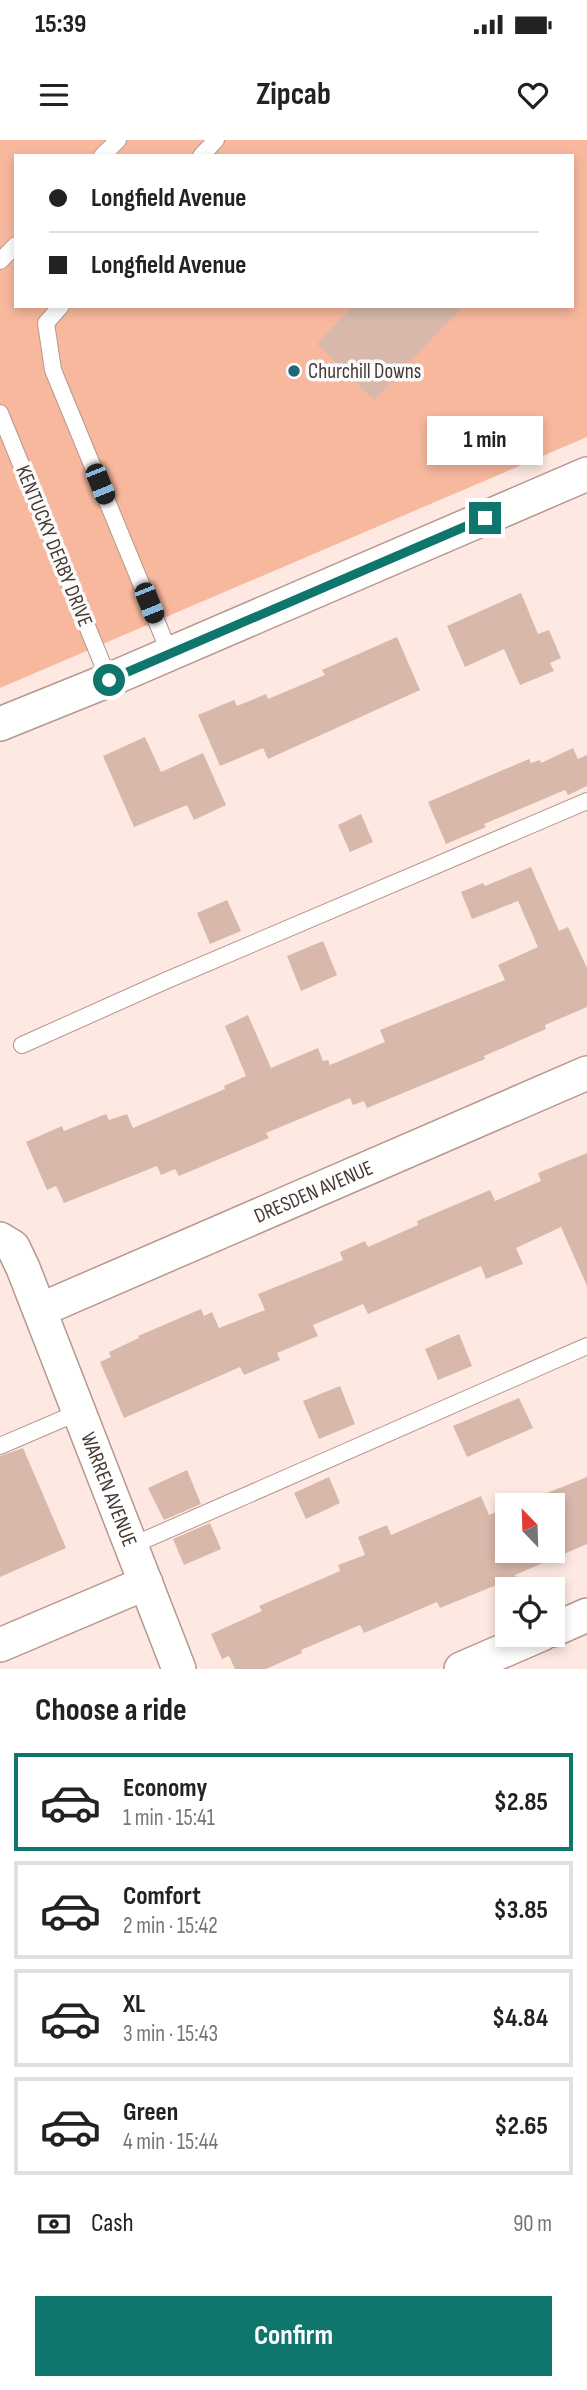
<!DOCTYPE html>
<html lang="en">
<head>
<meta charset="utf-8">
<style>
	body { margin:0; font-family:"Sofia Sans Condensed",sans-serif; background:#f2f2f2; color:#222; height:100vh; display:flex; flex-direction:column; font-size:26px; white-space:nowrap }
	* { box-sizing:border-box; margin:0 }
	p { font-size:23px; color:#767676 }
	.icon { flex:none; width:38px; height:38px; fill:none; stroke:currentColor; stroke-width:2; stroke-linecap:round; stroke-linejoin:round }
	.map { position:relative; height:1529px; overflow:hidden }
	.sheet { display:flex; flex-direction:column; background:#fff; flex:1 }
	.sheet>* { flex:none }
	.banner { position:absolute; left:14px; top:14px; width:560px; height:154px; border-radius:0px; box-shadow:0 4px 10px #0003; display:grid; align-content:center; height:154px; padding:0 35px; background:#fff }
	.needle { width:46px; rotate:337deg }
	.fabs { position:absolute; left:495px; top:1353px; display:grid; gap:14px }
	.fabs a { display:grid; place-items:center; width:70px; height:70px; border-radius:0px; background:#fff; box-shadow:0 4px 10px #0003; font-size:35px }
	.end { position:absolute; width:32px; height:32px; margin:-16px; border:9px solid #0f766e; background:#fff; box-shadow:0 0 0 4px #fff }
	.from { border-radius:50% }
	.bubble { position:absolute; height:49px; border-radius:0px; background:#fff; box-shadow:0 4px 10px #0003; font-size:23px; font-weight:700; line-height:49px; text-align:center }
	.car { position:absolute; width:21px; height:42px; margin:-21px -10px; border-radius:9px; box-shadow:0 0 5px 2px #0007; background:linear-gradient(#222 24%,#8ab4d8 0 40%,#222 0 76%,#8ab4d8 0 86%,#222 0) }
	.banner b { display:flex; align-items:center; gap:24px; height:66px; font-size:26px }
	.banner b+b { border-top:2px solid #e0e0e0 }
	.banner i { width:18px; height:18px; background:#222 }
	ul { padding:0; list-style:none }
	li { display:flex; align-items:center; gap:21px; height:98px; margin:0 14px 10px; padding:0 21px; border:4px solid #e0e0e0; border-radius:0px }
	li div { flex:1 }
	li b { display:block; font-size:26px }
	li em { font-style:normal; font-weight:700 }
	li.on { border-color:#0f766e }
	li>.icon { width:63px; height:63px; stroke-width:1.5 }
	h2 { padding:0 35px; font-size:32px; line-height:84px }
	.pay { display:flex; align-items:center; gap:18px; height:77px; padding:0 35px; font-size:26px }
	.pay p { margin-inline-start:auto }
	.primary-button { display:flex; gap:14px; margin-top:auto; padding:14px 35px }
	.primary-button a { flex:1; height:80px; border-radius:0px; background:#0f766e; color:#fff; font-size:28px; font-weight:700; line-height:80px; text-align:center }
	.status { display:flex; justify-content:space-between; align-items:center; height:49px; padding:0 35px; background:#fff; direction:ltr }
	.status svg { height:19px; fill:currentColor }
	header { display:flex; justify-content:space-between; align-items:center; height:91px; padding:0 35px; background:#fff; font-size:32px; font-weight:700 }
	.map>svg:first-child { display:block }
	.green { fill:#f7b89e; fill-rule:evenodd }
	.building { fill:#d8b8ab }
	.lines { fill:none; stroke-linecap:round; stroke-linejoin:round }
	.service-casing { stroke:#b6978b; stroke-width:18 }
	.minor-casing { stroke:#b6978b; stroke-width:36 }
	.service { stroke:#fff; stroke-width:16 }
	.minor { stroke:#fff; stroke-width:33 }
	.route { stroke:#0f766e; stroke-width:9 }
	.poi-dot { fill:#25657a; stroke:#fbfbfb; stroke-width:2.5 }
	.labels { text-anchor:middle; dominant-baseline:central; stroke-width:7; stroke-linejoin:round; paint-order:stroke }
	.poi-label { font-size:21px; fill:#463934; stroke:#fbfbfb; text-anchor:start }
	.street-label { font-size:21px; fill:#463934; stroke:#fbfbfb }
</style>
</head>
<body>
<div class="status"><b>15:39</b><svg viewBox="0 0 49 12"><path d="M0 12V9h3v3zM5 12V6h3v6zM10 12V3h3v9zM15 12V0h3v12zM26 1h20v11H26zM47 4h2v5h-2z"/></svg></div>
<header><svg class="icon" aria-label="menu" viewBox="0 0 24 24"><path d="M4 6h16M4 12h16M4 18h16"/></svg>Zipcab<svg class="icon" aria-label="heart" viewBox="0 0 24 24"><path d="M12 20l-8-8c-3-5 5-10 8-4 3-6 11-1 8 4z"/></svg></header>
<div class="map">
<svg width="587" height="1529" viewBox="0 0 587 1529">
	<rect width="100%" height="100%" fill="#fde9e1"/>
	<path class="green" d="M0,0H587V297L0,548ZM16,16H572V166H16Z"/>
	<g class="building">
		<path d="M353,166H463L374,260L317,204Z"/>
		<path d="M521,453L538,494L549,490L561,518L550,523L554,531L520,545L504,509L465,527L447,486Z"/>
		<path d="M397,497L420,550L268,619L263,608L220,626L198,575L234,560L237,566L266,554L268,559L325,535L322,530Z"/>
		<path d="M145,597L161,632L203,613L226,665L194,680L187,665L134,687L103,616Z"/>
		<path d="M573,608L578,619L587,615V646L568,655L565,650L484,684L486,687L446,704L428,662L529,619L531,623L540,620L541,623Z"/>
		<path d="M361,674L373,702L350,712L338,685Z"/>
		<path d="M531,727L559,791L568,787L587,828V867L545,885L546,889L484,916L485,919L367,968L364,961L353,965L350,958L266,993L269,998L179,1036L175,1029L161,1035L157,1026L64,1063L56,1046L47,1050L26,1002L62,986L64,991L106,974L109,980L127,974L133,988L225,949L224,946L246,936L225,886L248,875L271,928L318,908L323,921L328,920L330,925L385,902L380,890L505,840L498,825L538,807L518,761L472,779L461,752L483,743L485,746Z"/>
		<path d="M227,760L241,791L210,804L197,773Z"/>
		<path d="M323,801L337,835L301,851L287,816Z"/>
		<path d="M587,1013V1146L561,1087L516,1108L523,1124L486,1139L481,1126L368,1174L363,1164L313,1185L318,1196L277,1213L280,1220L244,1235L240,1227L124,1278L100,1222L111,1217L109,1212L139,1198L138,1196L201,1169L204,1176L212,1172L219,1188L265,1170L258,1154L343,1120L340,1112L365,1101L368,1107L418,1085L417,1081L490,1050L495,1061L541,1041L538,1033Z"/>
		<path d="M459,1194L472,1226L438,1240L425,1209Z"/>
		<path d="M340,1246L355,1284L319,1299L303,1261Z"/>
		<path d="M519,1258L533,1288L467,1317L453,1286Z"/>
		<path d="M23,1308L66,1408L0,1437V1316Z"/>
		<path d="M187,1330L201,1364L164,1380L148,1348Z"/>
		<path d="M329,1337L340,1363L306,1379L294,1353Z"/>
		<path d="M587,1337V1404L515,1435L516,1437L440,1468L437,1462L364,1493L360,1485L301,1510L302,1513L266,1529H235L229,1516L222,1519L211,1494L262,1471L259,1466L340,1431L338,1425L365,1415L358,1397L387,1385L391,1395L481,1356L489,1375L508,1367V1410H553V1365H511L526,1359L527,1361Z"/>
		<path d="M210,1383L221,1409L184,1425L173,1399Z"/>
	</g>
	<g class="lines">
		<g class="service-casing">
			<g id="service">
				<path d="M102,16L118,0"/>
				<path d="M201,16L216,0"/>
				<path d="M0,121L16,105"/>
				<path d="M61,166L46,183L53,230L170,514"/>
				<path d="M0,273L109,540"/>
				<path d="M22,905L165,841L587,661"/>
				<path d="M0,1306L79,1272"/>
				<path d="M131,1406L587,1206"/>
			</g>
		</g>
		<g class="minor-casing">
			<g id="minor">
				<path d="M0,584L109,540L587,334"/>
				<path id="s1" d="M0,1099L13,1107L23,1128L179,1529"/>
				<path id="s2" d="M40,1170L587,933"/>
				<path d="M553,1490L587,1475"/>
				<path d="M0,1505L146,1443"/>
				<path d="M461,1529L542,1494"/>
			</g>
		</g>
		<use href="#service" class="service"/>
		<use href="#minor" class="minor"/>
	</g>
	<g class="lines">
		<path class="route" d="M109,540L485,378"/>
	</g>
	<circle class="poi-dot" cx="294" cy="231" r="7"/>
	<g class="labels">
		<g class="poi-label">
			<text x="308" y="231">Churchill Downs</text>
		</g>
		<g class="street-label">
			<text transform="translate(54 406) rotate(68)">KENTUCKY DERBY DRIVE</text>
			<text stroke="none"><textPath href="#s2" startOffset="298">DRESDEN AVENUE</textPath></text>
			<text stroke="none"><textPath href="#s1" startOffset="276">WARREN AVENUE</textPath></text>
		</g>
	</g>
</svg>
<div class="fabs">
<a><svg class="needle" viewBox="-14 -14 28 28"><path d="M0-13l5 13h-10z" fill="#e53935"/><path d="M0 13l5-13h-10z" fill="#767676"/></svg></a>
<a><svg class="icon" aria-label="locate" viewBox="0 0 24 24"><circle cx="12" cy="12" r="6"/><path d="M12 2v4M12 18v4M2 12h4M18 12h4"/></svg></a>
</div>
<i class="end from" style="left:109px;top:540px"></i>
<i class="end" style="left:485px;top:378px"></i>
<div class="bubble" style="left:427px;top:276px;width:116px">1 min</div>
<i class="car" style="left:100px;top:344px;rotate:158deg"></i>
<i class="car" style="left:149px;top:463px;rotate:158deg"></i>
<div class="banner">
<b><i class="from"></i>Longfield Avenue</b>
<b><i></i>Longfield Avenue</b>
</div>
</div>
<section class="sheet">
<h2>Choose a ride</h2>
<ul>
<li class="on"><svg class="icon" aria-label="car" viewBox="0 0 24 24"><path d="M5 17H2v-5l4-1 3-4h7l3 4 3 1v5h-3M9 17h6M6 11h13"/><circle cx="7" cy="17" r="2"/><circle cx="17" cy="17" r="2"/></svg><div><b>Economy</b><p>1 min · 15:41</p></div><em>$2.85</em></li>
<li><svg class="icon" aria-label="car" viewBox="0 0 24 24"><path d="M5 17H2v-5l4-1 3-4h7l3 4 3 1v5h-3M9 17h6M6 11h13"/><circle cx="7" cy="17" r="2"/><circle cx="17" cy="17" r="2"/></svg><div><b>Comfort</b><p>2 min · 15:42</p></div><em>$3.85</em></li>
<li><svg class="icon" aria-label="car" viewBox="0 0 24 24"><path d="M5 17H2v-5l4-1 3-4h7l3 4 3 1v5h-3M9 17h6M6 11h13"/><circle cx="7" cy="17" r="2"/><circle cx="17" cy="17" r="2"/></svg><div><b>XL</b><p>3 min · 15:43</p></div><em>$4.84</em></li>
<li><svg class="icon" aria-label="car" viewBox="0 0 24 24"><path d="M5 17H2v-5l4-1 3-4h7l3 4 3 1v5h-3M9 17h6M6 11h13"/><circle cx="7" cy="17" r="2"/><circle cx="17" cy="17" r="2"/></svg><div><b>Green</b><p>4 min · 15:44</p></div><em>$2.65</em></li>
</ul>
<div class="pay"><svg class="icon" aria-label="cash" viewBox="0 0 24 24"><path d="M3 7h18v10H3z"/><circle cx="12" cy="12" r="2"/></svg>Cash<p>90 m</p></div>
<div class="primary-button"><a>Confirm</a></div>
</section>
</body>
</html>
